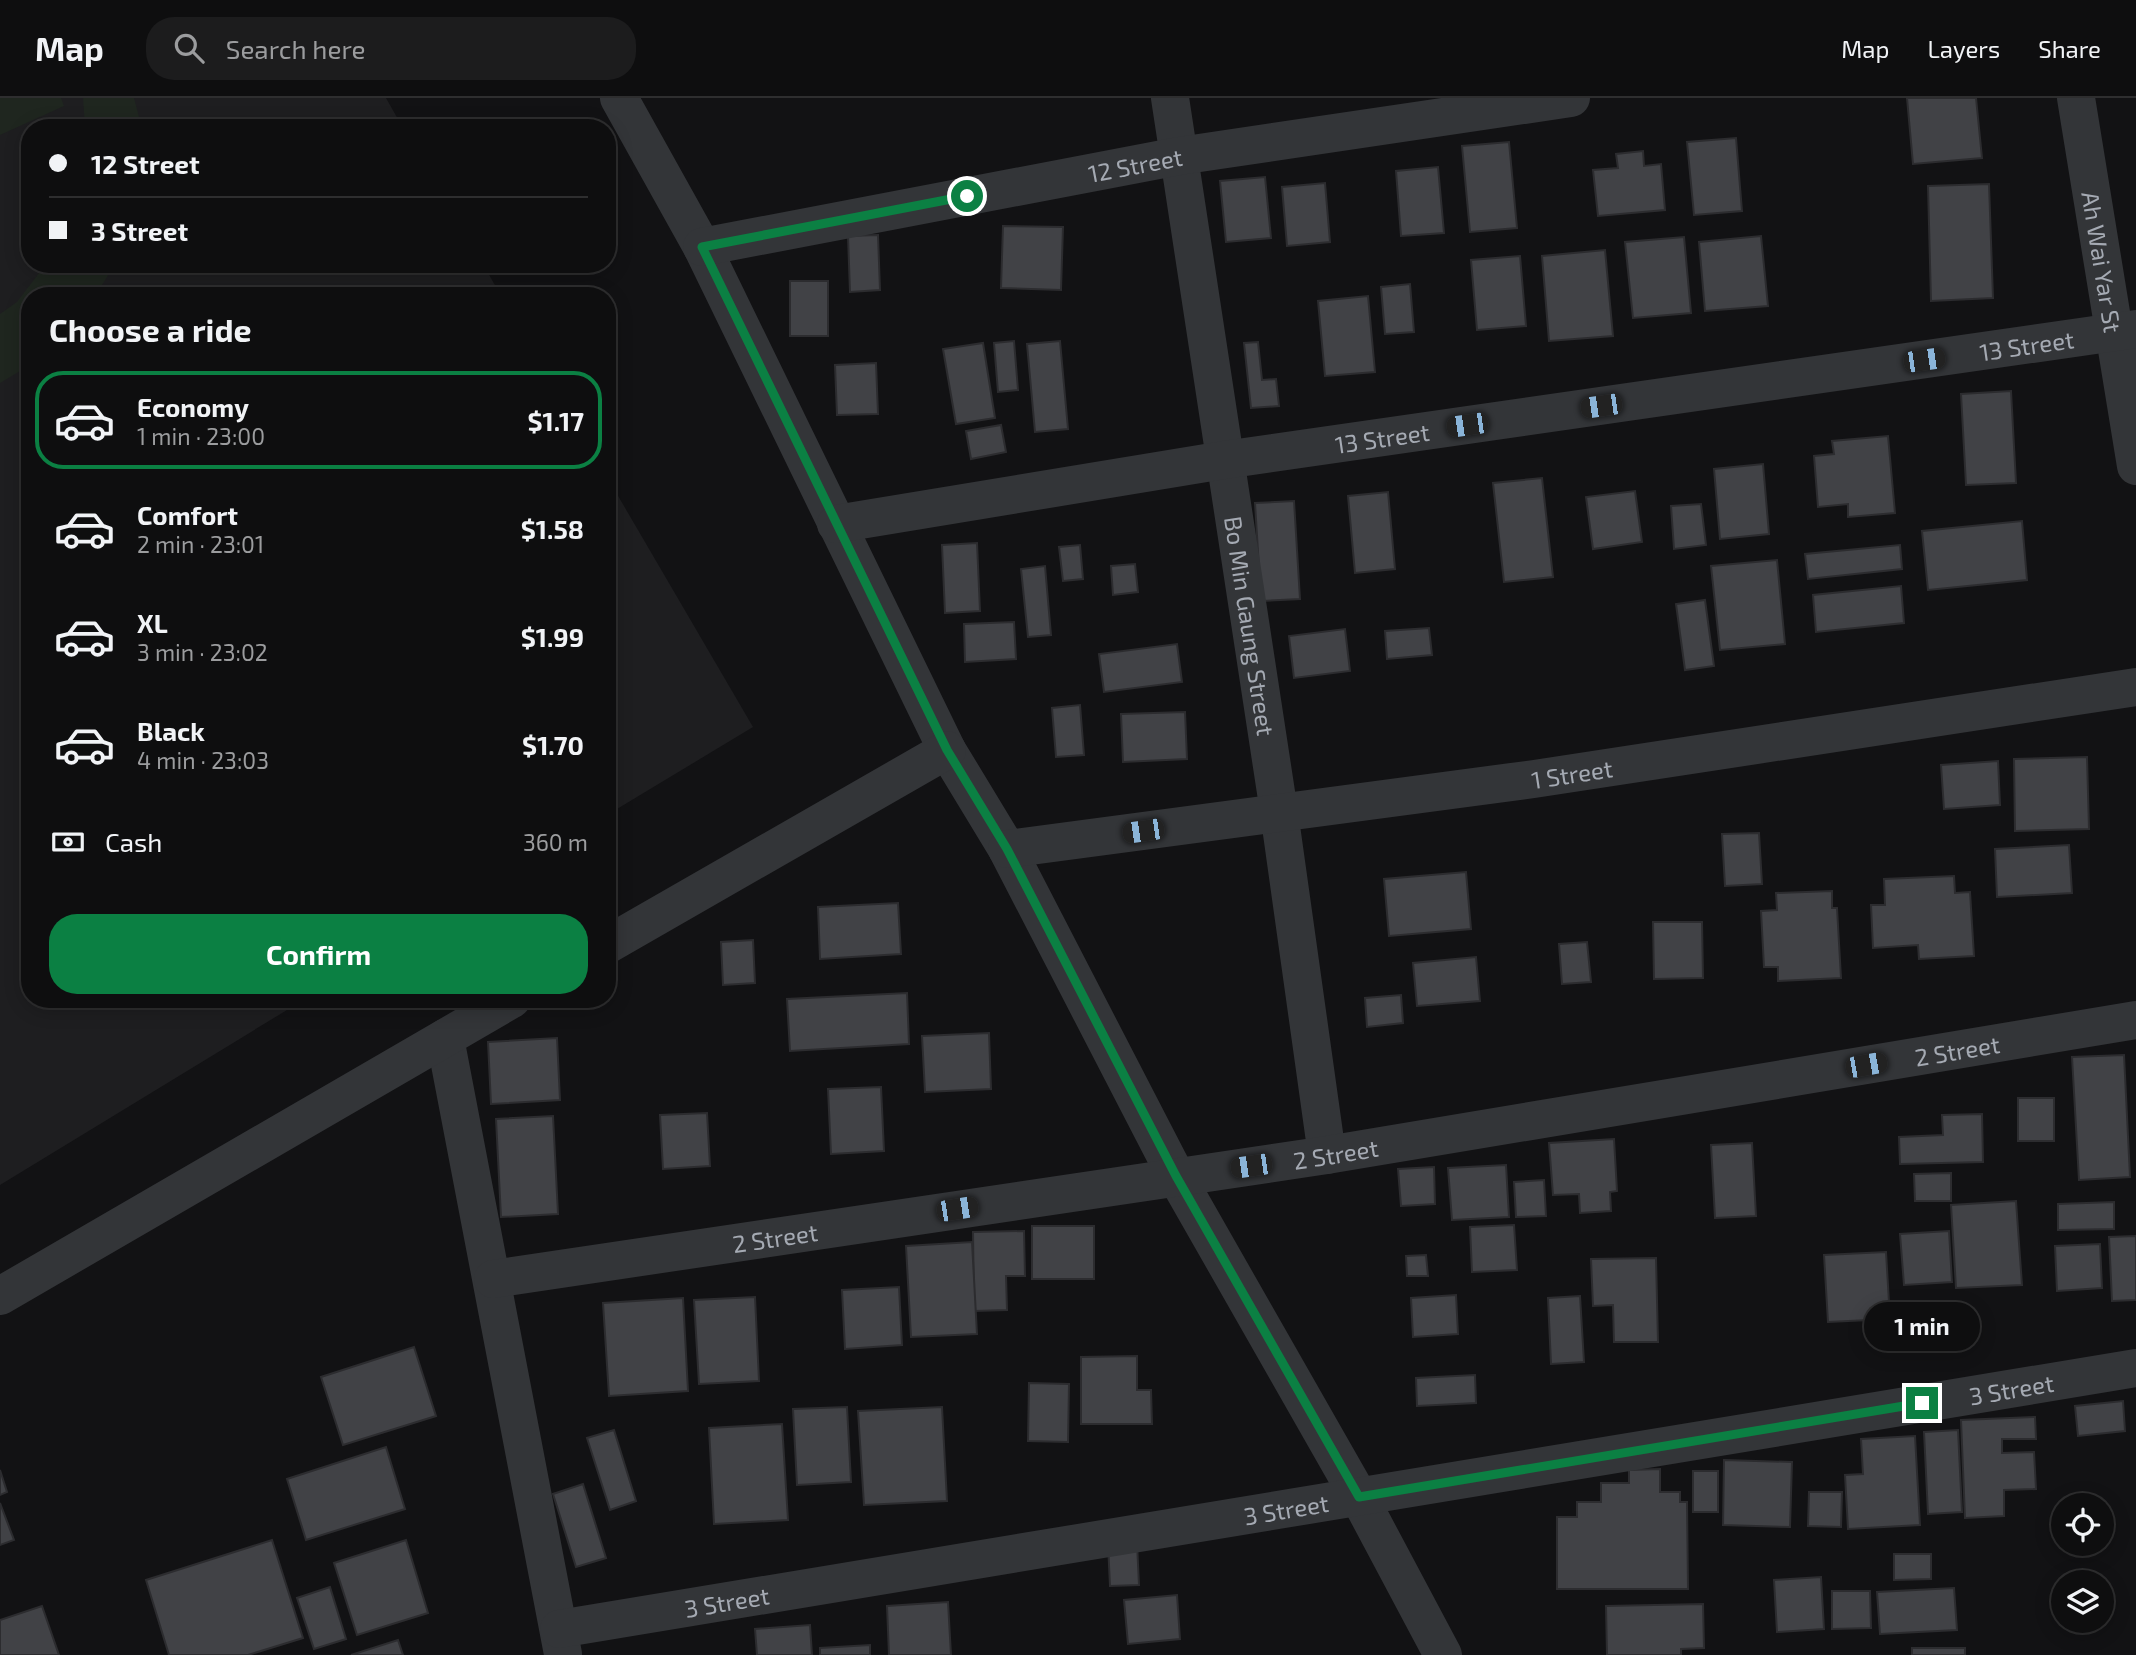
<!DOCTYPE html>
<html lang="en">
<head>
<meta charset="utf-8">
<style>
	body { margin:0; font-family:"Exo 2",sans-serif; background:#1c1c1d; color:#f1f3f6; height:100vh; display:flex; flex-direction:column; font-size:26px; white-space:nowrap }
	* { box-sizing:border-box; margin:0 }
	p { font-size:23px; color:#9b9c9e }
	.icon { flex:none; width:38px; height:38px; fill:none; stroke:currentColor; stroke-width:2; stroke-linecap:round; stroke-linejoin:round }
	.map { position:relative; flex:1; overflow:hidden }
	.panel { position:absolute; left:21px; top:189px; width:595px; height:721px; display:flex; flex-direction:column; background:#0e0e0f; border-radius:28px; box-shadow:0 4px 18px #0003,0 0 0 2px #2e2e2f }
	.panel>* { flex:none }
	.top-card { position:absolute; left:21px; top:21px; width:595px; height:154px; border-radius:28px; box-shadow:0 4px 18px #0003,0 0 0 2px #2e2e2f; display:grid; align-content:center; height:154px; padding:0 28px; background:#0e0e0f }
	.tools { position:absolute; left:2051px; top:1395px; display:grid; gap:14px }
	.tools a { display:grid; place-items:center; width:63px; height:63px; border-radius:50%; background:#0e0e0f; box-shadow:0 4px 18px #0003,0 0 0 2px #2e2e2f; font-size:35px }
	.end { position:absolute; width:32px; height:32px; margin:-16px; border:9px solid #0b8043; background:#fff; box-shadow:0 0 0 4px #fff }
	.from { border-radius:50% }
	.bubble { position:absolute; height:49px; border-radius:24px; background:#0e0e0f; box-shadow:0 4px 18px #0003,0 0 0 2px #2e2e2f; font-size:23px; font-weight:700; line-height:49px; text-align:center }
	.car { position:absolute; width:21px; height:42px; margin:-21px -10px; border-radius:9px; box-shadow:0 0 5px 2px #0007; background:linear-gradient(#222 24%,#8ab4d8 0 40%,#222 0 76%,#8ab4d8 0 86%,#222 0) }
	.top-card b { display:flex; align-items:center; gap:24px; height:66px; font-size:26px }
	.top-card b+b { border-top:2px solid #2e2e2f }
	.top-card i { width:18px; height:18px; background:#f1f3f6 }
	ul { padding:0; list-style:none }
	li { display:flex; align-items:center; gap:21px; height:98px; margin:0 14px 10px; padding:0 14px; border:4px solid transparent; border-radius:28px }
	li div { flex:1 }
	li b { display:block; font-size:26px }
	li em { font-style:normal; font-weight:700 }
	li.current { border-color:#0b8043 }
	li>.icon { width:63px; height:63px; stroke-width:1.5 }
	h2 { padding:0 28px; font-size:32px; line-height:84px }
	.pay { display:flex; align-items:center; gap:18px; height:77px; padding:0 28px; font-size:26px }
	.pay p { margin-inline-start:auto }
	.cta { display:flex; gap:14px; margin-top:auto; padding:14px 28px }
	.cta a { flex:1; height:80px; border-radius:28px; background:#0b8043; color:#fff; font-size:28px; font-weight:700; line-height:80px; text-align:center }
	header { display:flex; align-items:center; gap:42px; box-sizing:border-box; height:98px; padding:0 35px; background:#0e0e0f; border-bottom:2px solid #2e2e2f }
	header strong { font-size:33px }
	nav { display:flex; gap:38px; margin-inline-start:auto; font-size:24px }
	.search { width:490px; height:63px; background:#1c1c1d; display:flex; align-items:center; gap:18px; box-sizing:border-box; padding:0 24px; border-radius:28px; color:#9b9c9e; font-size:26px }
	.map>svg:first-child { display:block }
	.built { fill:#1e1e20 }
	.green { fill:#1f261f }
	.building { fill:#414246; stroke:#2c2c2f; stroke-width:2 }
	.lines { fill:none; stroke-linecap:round; stroke-linejoin:round }
	.minor { stroke:#333538; stroke-width:38 }
	.route { stroke:#0b8043; stroke-width:9 }
	.labels { text-anchor:middle; dominant-baseline:central; stroke-width:5; stroke-linejoin:round; paint-order:stroke }
	.street-label { font-size:24px; fill:#a5aab3; stroke:#0d0d0e }
</style>
</head>
<body>
<header>
<strong>Map</strong>
<div class="search"><svg class="icon" aria-label="search" viewBox="0 0 24 24"><circle cx="10" cy="10" r="6"/><path d="M15 15l6 6"/></svg>Search here</div>
<nav><a>Map</a><a>Layers</a><a>Share</a></nav>
</header>
<div class="map">
<svg width="2136" height="1557" viewBox="0 0 2136 1557">
	<rect width="100%" height="100%" fill="#121214"/>
	<g class="built">
		<path d="M0,0H386L403,30H30V166H483L501,198H30V901H305L0,1087Z"/>
		<path d="M607,379L753,629L607,717Z"/>
	</g>
	<g class="green">
		<path d="M0,0H61L64,8L0,37Z"/>
		<path d="M83,0H134L139,19V30H85Z"/>
		<path d="M46,166H113L107,179L95,198H30V267L0,285V216L17,204Z"/>
	</g>
	<g class="building">
		<path d="M1907,0H1976L1982,60L1913,66Z"/>
		<path d="M1736,40L1742,113L1694,117L1687,44Z"/>
		<path d="M1509,44L1517,130L1470,134L1462,48Z"/>
		<path d="M1643,53L1644,68L1661,66L1665,112L1598,118L1593,72L1618,70L1616,56Z"/>
		<path d="M1438,69L1444,135L1401,138L1396,73Z"/>
		<path d="M1265,79L1271,140L1226,144L1220,83Z"/>
		<path d="M1325,85L1330,144L1287,148L1282,89Z"/>
		<path d="M1989,86L1993,200L1931,203L1928,88Z"/>
		<path d="M1003,128L1063,129L1061,192L1001,190Z"/>
		<path d="M878,137L880,192L850,194L848,138Z"/>
		<path d="M1761,138L1768,208L1705,213L1699,144Z"/>
		<path d="M1684,139L1691,215L1633,220L1625,144Z"/>
		<path d="M1605,152L1613,238L1549,243L1542,158Z"/>
		<path d="M1520,158L1526,228L1477,232L1471,162Z"/>
		<rect x="790" y="183" width="38" height="55"/>
		<path d="M1410,186L1414,234L1385,236L1381,189Z"/>
		<path d="M1368,198L1375,274L1325,278L1318,203Z"/>
		<path d="M1014,243L1018,292L998,294L994,245Z"/>
		<path d="M1060,243L1068,331L1035,334L1027,246Z"/>
		<path d="M1258,244L1262,282L1276,281L1279,308L1251,310L1244,245Z"/>
		<path d="M983,245L995,320L956,326L943,251Z"/>
		<path d="M876,265L878,316L837,317L835,267Z"/>
		<path d="M2011,293L2016,385L1966,387L1961,296Z"/>
		<path d="M1001,327L1006,354L971,361L966,333Z"/>
		<path d="M1888,338L1895,415L1848,419V406L1818,409L1814,358L1834,356L1832,343Z"/>
		<path d="M1763,366L1769,436L1720,441L1714,371Z"/>
		<path d="M1542,380L1553,479L1504,484L1493,385Z"/>
		<path d="M1635,393L1642,444L1593,451L1586,399Z"/>
		<path d="M1388,394L1395,471L1355,475L1348,398Z"/>
		<path d="M1294,403L1300,501L1261,503L1255,405Z"/>
		<path d="M1701,406L1706,447L1674,451L1671,408Z"/>
		<path d="M2022,423L2027,482L1928,492L1922,433Z"/>
		<path d="M977,445L980,513L945,515L942,447Z"/>
		<path d="M1080,447L1083,481L1063,483L1059,449Z"/>
		<path d="M1900,447L1902,471L1808,481L1805,456Z"/>
		<path d="M1777,462L1785,546L1720,552L1711,468Z"/>
		<path d="M1135,466L1138,494L1113,497L1111,468Z"/>
		<path d="M1045,468L1051,537L1028,539L1021,471Z"/>
		<path d="M1901,488L1904,525L1816,534L1813,497Z"/>
		<path d="M1705,502L1714,568L1685,572L1676,506Z"/>
		<path d="M1014,524L1016,561L965,564L964,526Z"/>
		<path d="M1429,530L1432,557L1387,561L1385,533Z"/>
		<path d="M1345,531L1350,573L1294,580L1289,538Z"/>
		<path d="M1177,546L1182,584L1104,594L1099,556Z"/>
		<path d="M1080,607L1084,657L1056,659L1052,610Z"/>
		<path d="M1185,614L1187,661L1123,664L1121,616Z"/>
		<path d="M2087,659L2089,731L2015,733L2014,661Z"/>
		<path d="M1998,663L2000,707L1944,711L1941,667Z"/>
		<path d="M1759,735L1762,786L1725,788L1722,736Z"/>
		<path d="M2069,747L2072,795L1997,799L1995,751Z"/>
		<path d="M1466,774L1471,831L1389,838L1384,781Z"/>
		<path d="M1954,778L1955,795L1970,794L1974,858L1919,861L1918,847L1873,850L1871,807H1885L1884,781Z"/>
		<path d="M1832,793V810H1837L1841,880L1778,883V869H1764L1761,813L1777,812L1776,795Z"/>
		<path d="M898,805L901,856L820,861L818,809Z"/>
		<path d="M1653,824H1702L1703,880L1654,881Z"/>
		<path d="M753,842L755,885L723,887L721,844Z"/>
		<path d="M1587,844L1591,884L1562,886L1559,846Z"/>
		<path d="M1476,859L1480,903L1417,908L1413,865Z"/>
		<path d="M907,895L909,946L790,953L787,901Z"/>
		<path d="M1401,897L1403,925L1367,929L1365,900Z"/>
		<path d="M989,935L991,991L925,994L922,938Z"/>
		<path d="M557,940L560,1002L491,1006L488,944Z"/>
		<path d="M2124,957L2130,1079L2079,1082L2072,959Z"/>
		<path d="M881,989L884,1053L831,1056L828,991Z"/>
		<rect x="2018" y="1000" width="36" height="43"/>
		<path d="M707,1015L710,1068L663,1071L660,1017Z"/>
		<path d="M1982,1016L1983,1064L1900,1066L1899,1039L1943,1037L1942,1017Z"/>
		<path d="M553,1018L558,1116L501,1119L496,1021Z"/>
		<path d="M1614,1041L1617,1093L1610,1094L1611,1113L1580,1115L1579,1096L1553,1097L1549,1045Z"/>
		<path d="M1752,1045L1756,1118L1715,1120L1711,1047Z"/>
		<path d="M1506,1067L1509,1119L1452,1122L1448,1070Z"/>
		<path d="M1434,1069L1435,1106L1401,1108L1398,1071Z"/>
		<path d="M1951,1075V1103H1915L1914,1076Z"/>
		<path d="M1544,1082L1546,1118L1516,1119L1514,1084Z"/>
		<path d="M2016,1103L2022,1187L1956,1190L1951,1107Z"/>
		<path d="M2114,1104V1131L2058,1132V1106Z"/>
		<path d="M1514,1127L1517,1172L1472,1174L1470,1129Z"/>
		<rect x="1032" y="1128" width="62" height="53"/>
		<path d="M1024,1133L1025,1178H1006L1007,1212L974,1213L973,1134Z"/>
		<path d="M1949,1133L1952,1184L1904,1187L1900,1136Z"/>
		<path d="M2136,1138V1202L2112,1203L2109,1139Z"/>
		<path d="M972,1144L977,1236L911,1239L906,1148Z"/>
		<path d="M2100,1146L2102,1190L2057,1193L2055,1148Z"/>
		<path d="M1886,1154L1890,1221L1828,1224L1824,1157Z"/>
		<path d="M1426,1157L1428,1178H1407L1406,1158Z"/>
		<path d="M1656,1160L1658,1244H1614L1613,1207L1593,1208L1591,1161Z"/>
		<path d="M899,1189L902,1247L845,1251L842,1192Z"/>
		<path d="M1456,1197L1458,1236L1413,1239L1411,1200Z"/>
		<path d="M1580,1198L1584,1264L1551,1266L1548,1200Z"/>
		<path d="M755,1199L759,1283L699,1286L694,1202Z"/>
		<path d="M683,1200L688,1293L609,1298L603,1205Z"/>
		<path d="M414,1249L436,1318L343,1347L321,1279Z"/>
		<path d="M1137,1258V1292H1151L1152,1326H1081V1259Z"/>
		<path d="M1475,1277L1476,1305L1417,1308L1416,1280Z"/>
		<path d="M1029,1285L1069,1286L1068,1344L1028,1343Z"/>
		<path d="M2123,1303L2125,1333L2078,1338L2075,1308Z"/>
		<path d="M847,1309L851,1384L797,1387L793,1311Z"/>
		<path d="M942,1309L947,1403L864,1407L858,1313Z"/>
		<path d="M2035,1319L2036,1341H2002V1355L2034,1354L2036,1391L2004,1392V1418L1965,1420L1961,1322Z"/>
		<path d="M782,1326L788,1422L714,1426L709,1330Z"/>
		<path d="M614,1332L636,1403L610,1412L587,1340Z"/>
		<path d="M1958,1332L1962,1414L1928,1416L1924,1334Z"/>
		<path d="M1915,1338L1920,1427L1848,1431L1845,1377L1863,1376L1861,1341Z"/>
		<path d="M386,1349L405,1411L306,1442L287,1381Z"/>
		<path d="M1724,1362L1792,1364L1790,1429L1723,1427Z"/>
		<path d="M1660,1371V1394H1680V1404H1687L1688,1491H1557V1419H1577V1404H1601V1385H1629V1372Z"/>
		<path d="M0,1372L7,1394L0,1397Z"/>
		<rect x="1693" y="1373" width="25" height="41"/>
		<path d="M583,1386L606,1460L576,1469L553,1396Z"/>
		<path d="M1809,1394H1842L1841,1429L1808,1428Z"/>
		<path d="M0,1405L14,1442L0,1447Z"/>
		<path d="M272,1442L303,1540L248,1557H169L146,1482Z"/>
		<path d="M406,1442L428,1515L357,1537L334,1465Z"/>
		<path d="M1137,1445L1139,1487L1110,1488L1108,1446Z"/>
		<path d="M1894,1456H1931V1481L1894,1482Z"/>
		<path d="M1821,1479L1824,1531L1777,1534L1774,1482Z"/>
		<path d="M330,1489L346,1541L314,1551L297,1500Z"/>
		<path d="M1954,1490L1957,1532L1880,1536L1877,1494Z"/>
		<path d="M1832,1493H1870L1871,1530L1832,1531Z"/>
		<path d="M1177,1497L1180,1541L1128,1546L1124,1502Z"/>
		<path d="M948,1504L951,1557H889L887,1508Z"/>
		<path d="M1703,1506L1704,1550L1681,1551V1557H1607L1606,1508Z"/>
		<path d="M42,1508L59,1557H0V1522Z"/>
		<path d="M810,1527L812,1557H757L755,1531Z"/>
		<path d="M398,1542L403,1557H351Z"/>
		<path d="M870,1547V1557H820V1550Z"/>
		<rect x="1912" y="1550" width="53" height="7"/>
	</g>
	<g class="lines">
		<g class="minor">
			<path d="M619,0L702,149L947,652L1007,751L1176,1078L1359,1399L1443,1557"/>
			<path id="s1" d="M1170,0L1279,714L1327,1057"/>
			<path id="s2" d="M2076,0L2136,368"/>
			<path id="s3" d="M702,149L1179,58L1571,0"/>
			<path id="s4" d="M836,426L1224,362L2136,231"/>
			<path id="s5" d="M1007,751L1534,681L2136,589"/>
			<path d="M607,847L947,652"/>
			<path d="M445,940L563,1556"/>
			<path id="s6" d="M493,1181L1327,1057L2136,922"/>
			<path d="M0,1198L512,901"/>
			<path id="s7" d="M559,1531L2136,1270"/>
		</g>
	</g>
	<g class="lines">
		<path class="route" d="M967,98L702,149L947,652L1007,751L1176,1078L1359,1399L1922,1305"/>
	</g>
	<g class="labels">
		<g class="street-label">
			<text stroke="none"><textPath href="#s3" startOffset="441">12 Street</textPath></text>
			<text stroke="none"><textPath href="#s2" startOffset="166">Ah Wai Yar St</textPath></text>
			<text stroke="none"><textPath href="#s4" startOffset="1204">13 Street</textPath></text>
			<text stroke="none"><textPath href="#s4" startOffset="553">13 Street</textPath></text>
			<text stroke="none"><textPath href="#s1" startOffset="534">Bo Min Gaung Street</textPath></text>
			<text stroke="none"><textPath href="#s5" startOffset="570">1 Street</textPath></text>
			<text stroke="none"><textPath href="#s6" startOffset="1482">2 Street</textPath></text>
			<text stroke="none"><textPath href="#s6" startOffset="852">2 Street</textPath></text>
			<text stroke="none"><textPath href="#s6" startOffset="285">2 Street</textPath></text>
			<text stroke="none"><textPath href="#s7" startOffset="1472">3 Street</textPath></text>
			<text stroke="none"><textPath href="#s7" startOffset="737">3 Street</textPath></text>
			<text stroke="none"><textPath href="#s7" startOffset="170">3 Street</textPath></text>
		</g>
	</g>
</svg>
<div class="tools">
<a><svg class="icon" aria-label="locate" viewBox="0 0 24 24"><circle cx="12" cy="12" r="6"/><path d="M12 2v4M12 18v4M2 12h4M18 12h4"/></svg></a>
<a><svg class="icon" aria-label="layers" viewBox="0 0 24 24"><path d="M12 4l9 5-9 5-9-5zM3 14l9 5 9-5"/></svg></a>
</div>
<i class="end from" style="left:967px;top:98px"></i>
<i class="end" style="left:1922px;top:1305px"></i>
<div class="bubble" style="left:1864px;top:1204px;width:116px">1 min</div>
<i class="car" style="left:1924px;top:262px;rotate:82deg"></i>
<i class="car" style="left:1601px;top:308px;rotate:262deg"></i>
<i class="car" style="left:1467px;top:327px;rotate:262deg"></i>
<i class="car" style="left:1143px;top:733px;rotate:262deg"></i>
<i class="car" style="left:1866px;top:967px;rotate:80deg"></i>
<i class="car" style="left:1251px;top:1068px;rotate:262deg"></i>
<i class="car" style="left:957px;top:1111px;rotate:81deg"></i>
<div class="top-card">
<b><i class="from"></i>12 Street</b>
<b><i></i>3 Street</b>
</div>
<section class="panel">
<h2>Choose a ride</h2>
<ul>
<li class="current"><svg class="icon" aria-label="car" viewBox="0 0 24 24"><path d="M5 17H2v-5l4-1 3-4h7l3 4 3 1v5h-3M9 17h6M6 11h13"/><circle cx="7" cy="17" r="2"/><circle cx="17" cy="17" r="2"/></svg><div><b>Economy</b><p>1 min · 23:00</p></div><em>$1.17</em></li>
<li><svg class="icon" aria-label="car" viewBox="0 0 24 24"><path d="M5 17H2v-5l4-1 3-4h7l3 4 3 1v5h-3M9 17h6M6 11h13"/><circle cx="7" cy="17" r="2"/><circle cx="17" cy="17" r="2"/></svg><div><b>Comfort</b><p>2 min · 23:01</p></div><em>$1.58</em></li>
<li><svg class="icon" aria-label="car" viewBox="0 0 24 24"><path d="M5 17H2v-5l4-1 3-4h7l3 4 3 1v5h-3M9 17h6M6 11h13"/><circle cx="7" cy="17" r="2"/><circle cx="17" cy="17" r="2"/></svg><div><b>XL</b><p>3 min · 23:02</p></div><em>$1.99</em></li>
<li><svg class="icon" aria-label="car" viewBox="0 0 24 24"><path d="M5 17H2v-5l4-1 3-4h7l3 4 3 1v5h-3M9 17h6M6 11h13"/><circle cx="7" cy="17" r="2"/><circle cx="17" cy="17" r="2"/></svg><div><b>Black</b><p>4 min · 23:03</p></div><em>$1.70</em></li>
</ul>
<div class="pay"><svg class="icon" aria-label="cash" viewBox="0 0 24 24"><path d="M3 7h18v10H3z"/><circle cx="12" cy="12" r="2"/></svg>Cash<p>360 m</p></div>
<div class="cta"><a>Confirm</a></div>
</section>
</div>
</body>
</html>
